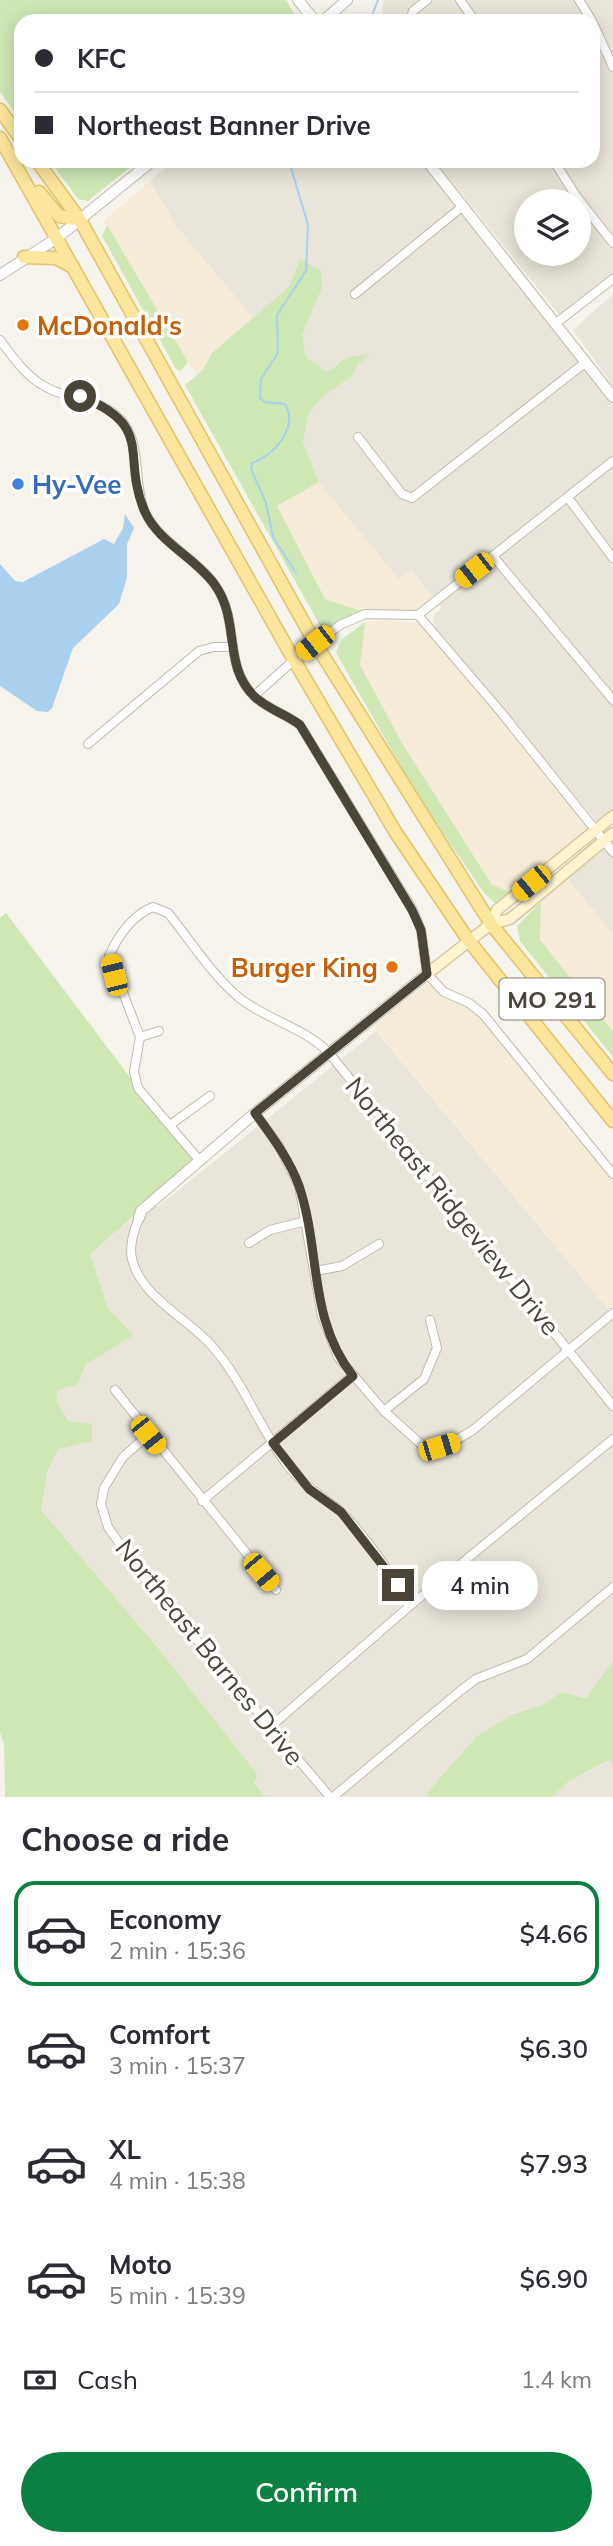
<!DOCTYPE html>
<html lang="en">
<head>
<meta charset="utf-8">
<style>
	body { margin:0; font-family:Mulish,sans-serif; background:#f7f7f7; color:#2b2b33; height:100vh; display:flex; flex-direction:column; font-size:26px; white-space:nowrap }
	* { box-sizing:border-box; margin:0 }
	p { font-size:23px; color:#7c7c81 }
	.icon { flex:none; width:38px; height:38px; fill:none; stroke:currentColor; stroke-width:2; stroke-linecap:round; stroke-linejoin:round }
	.map { position:relative; height:1797px; overflow:hidden }
	.sheet { display:flex; flex-direction:column; background:#fff; flex:1 }
	.sheet>* { flex:none }
	.guide { position:absolute; left:14px; top:14px; width:586px; height:154px; border-radius:21px; box-shadow:0 4px 18px #0003; display:grid; align-content:center; height:154px; padding:0 21px; background:#fff }
	.tools { position:absolute; left:514px; top:189px; display:grid; gap:14px }
	.tools a { display:grid; place-items:center; width:77px; height:77px; border-radius:50%; background:#fff; box-shadow:0 4px 18px #0003; font-size:35px }
	.end { position:absolute; width:32px; height:32px; margin:-16px; border:9px solid #4a4439; background:#fff; box-shadow:0 0 0 4px #fff }
	.from { border-radius:50% }
	.bubble { position:absolute; height:49px; border-radius:24px; background:#fff; box-shadow:0 4px 18px #0003; font-size:23px; font-weight:600; line-height:49px; text-align:center }
	.car { position:absolute; width:21px; height:42px; margin:-21px -10px; border-radius:9px; box-shadow:0 0 5px 2px #0007; background:linear-gradient(#f5c518 24%,#345 0 40%,#f5c518 0 76%,#345 0 86%,#f5c518 0) }
	.guide b { display:flex; align-items:center; gap:24px; height:66px; font-size:26px }
	.guide b+b { border-top:2px solid #e1e1e2 }
	.guide i { width:18px; height:18px; background:#2b2b33 }
	ul { padding:0; list-style:none }
	li { display:flex; align-items:center; gap:21px; height:105px; margin:0 14px 10px; padding:0 7px; border:4px solid transparent; border-radius:21px }
	li div { flex:1 }
	li b { display:block; font-size:26px }
	li em { font-style:normal; font-weight:600 }
	li.current { border-color:#0b8043 }
	li>.icon { width:63px; height:63px; stroke-width:1.5 }
	h2 { padding:0 21px; font-size:32px; line-height:84px }
	.pay { display:flex; align-items:center; gap:18px; height:77px; padding:0 21px; font-size:26px }
	.pay p { margin-inline-start:auto }
	.button { display:flex; gap:14px; margin-top:auto; padding:14px 21px }
	.button a { flex:1; height:80px; border-radius:42px; background:#0b8043; color:#fff; font-size:28px; font-weight:600; line-height:80px; text-align:center }
	.map>svg:first-child { display:block }
	.residential { fill:#e9e5da; fill-rule:evenodd }
	.commercial { fill:#f6ead8 }
	.green { fill:#cfe8b5 }
	.water { fill:#aad0f0 }
	.lines { fill:none; stroke-linecap:round; stroke-linejoin:round }
	.stream { stroke:#aad0f0; stroke-width:2 }
	.minor-casing { stroke:#c1bbae; stroke-width:10 }
	.tertiary-casing { stroke:#c1bbae; stroke-width:12 }
	.secondary-casing { stroke:#d4c89c; stroke-width:13 }
	.primary-casing { stroke:#e2c46c; stroke-width:15 }
	.minor { stroke:#fff; stroke-width:8 }
	.tertiary { stroke:#fff; stroke-width:10 }
	.secondary { stroke:#fef4cd; stroke-width:10 }
	.primary { stroke:#fce59d; stroke-width:12 }
	.route { stroke:#4a4439; stroke-width:9 }
	.food-dot { fill:#e8710a; stroke:#fff; stroke-width:2.5 }
	.shop-dot { fill:#3f7fe0; stroke:#fff; stroke-width:2.5 }
	.labels { text-anchor:middle; dominant-baseline:central; stroke-width:7; stroke-linejoin:round; paint-order:stroke }
	.shield { fill:#fff; stroke:#807c74; stroke-width:2 }
	.shield-label { font-size:24px; font-weight:bold; fill:#4a4439 }
	.food-label { font-size:26px; font-weight:bold; fill:#c56008; stroke:#fff; text-anchor:start }
	.shop-label { font-size:26px; font-weight:bold; fill:#366cbe; stroke:#fff; text-anchor:start }
	.street-label { font-size:26px; fill:#4a4439; stroke:#fff }
</style>
</head>
<body>
<div class="map">
<svg width="613" height="1797" viewBox="0 0 613 1797">
	<rect width="100%" height="100%" fill="#f5f3eb"/>
	<g class="residential">
		<path d="M383,0H613V280L561,317L435,161H593V21H382ZM527,201H579V254H527Z"/>
		<path d="M174,161H420L613,400V817L602,823L595,820L433,624L434,615L442,608L411,571L399,580L319,482L303,442L309,412L321,397L352,376L356,365L369,355L347,357L328,372L306,357L302,334L322,288L300,259L290,287L253,318L177,227L150,181Z"/>
		<path d="M613,294V386L573,330Z"/>
		<path d="M613,842V934L568,879Z"/>
		<path d="M376,1031L613,1315V1661L586,1698L562,1692L542,1705L511,1715L428,1792L429,1797H266L41,1510L47,1472L68,1421L57,1402V1390L77,1385L86,1366L132,1335L108,1308L90,1254L141,1211L160,1205Z"/>
		<path d="M610,1760L613,1764V1797H552L569,1781Z"/>
	</g>
	<g class="commercial">
		<path d="M150,181L177,227L253,318L211,354L203,370L196,375L104,221Z"/>
		<path d="M319,482L399,579L410,571L437,603L415,612L366,613L325,599L277,506Z"/>
		<path d="M388,620L421,624L426,629L589,826L590,831L516,894L492,885L402,743L359,665L365,622Z"/>
		<path d="M568,879L613,934V1031L540,940L541,902Z"/>
		<path d="M427,984L480,1015L613,1178V1308L610,1311L373,1026Z"/>
	</g>
	<g class="green">
		<path d="M0,0H286L299,21H21V121L0,92Z"/>
		<path d="M50,161H138L88,201L78,199Z"/>
		<path d="M107,225L188,362L181,371L176,369L102,236Z"/>
		<path d="M300,259L321,271L322,288L302,334L306,357L328,372L347,357L370,354L357,365L352,376L322,397L309,412L303,442L319,482L277,506L325,599L361,611L326,629L321,627L185,385L203,370L211,354L289,287Z"/>
		<path d="M365,622L360,665L402,743L492,885L516,894L496,904L484,893L418,796L336,653L341,640Z"/>
		<path d="M541,902L540,940L613,1031V1057L520,941L517,926Z"/>
		<path d="M6,913L138,1088L199,1160L90,1254L108,1308L133,1335L86,1365L77,1385L57,1390V1402L68,1421L92,1424V1441L58,1449L47,1472L41,1510L160,1651L257,1774L254,1783L266,1797H5L4,1744L0,1733V918Z"/>
		<path d="M613,1661V1764L609,1760L569,1781L552,1797H429L427,1793L476,1737L511,1715L542,1705L562,1692L586,1698Z"/>
	</g>
	<path class="water" d="M125,514L134,528L127,544V577L119,604L73,648L52,708L48,712L37,711L0,686V564L15,581L23,582L104,539L114,544L123,528Z"/>
	<g class="lines">
		<g class="stream">
			<path d="M370,21L378,0"/>
			<path d="M289,161L308,225L306,271L277,315L278,353L261,379L260,398L265,402L285,404C299,427 274,456 252,463L251,469L266,503L273,537L296,573"/>
		</g>
		<g class="minor-casing">
			<g id="minor">
				<path d="M460,0L475,21"/>
				<path d="M579,0L592,21"/>
				<path d="M410,21L413,11L427,0"/>
				<path d="M593,23L613,67"/>
				<path d="M554,161L576,196L613,243"/>
				<path d="M355,294L463,206"/>
				<path d="M555,324L613,279"/>
				<path d="M0,340C12,356 23,372 39,383C65,401 98,395 121,420C143,445 132,482 145,512C159,542 196,558 215,585C241,621 222,666 255,697C269,710 286,714 300,725L413,910L421,930L427,974L444,992L469,1003L483,1014L613,1174"/>
				<path d="M358,437L402,494L412,498L586,362"/>
				<path d="M569,499L613,558"/>
				<path d="M493,556L613,700"/>
				<path d="M418,615L500,711L613,852"/>
				<path d="M254,696L294,660L340,625L365,614L418,615L613,461"/>
				<path d="M88,744L199,651L214,647H231"/>
				<path d="M140,1037L159,1031"/>
				<path d="M255,1113L279,1146L299,1186L322,1316L338,1357L384,1411L423,1446C439,1453 459,1438 473,1430L613,1313"/>
				<path d="M170,1125L210,1096"/>
				<path d="M199,1160L138,1088L134,1072L140,1037L109,956C118,936 131,916 153,907L168,913C191,941 213,977 242,1000C269,1020 306,1029 329,1053L613,1406"/>
				<path d="M139,1218C134,1231 129,1245 132,1259C141,1297 187,1318 211,1345C243,1380 259,1428 288,1466C303,1485 322,1496 340,1511C365,1534 391,1576 412,1604"/>
				<path d="M249,1243L270,1230L306,1221"/>
				<path d="M316,1271L342,1266L379,1244"/>
				<path d="M115,1390L276,1590"/>
				<path d="M384,1411L424,1379L437,1348L430,1320"/>
				<path d="M148,1435L123,1457L104,1488L101,1504L108,1527L140,1573L330,1797"/>
				<path d="M202,1501L353,1375"/>
				<path d="M270,1727L412,1604L613,1439"/>
				<path d="M333,1797L460,1691L476,1679L527,1659L613,1587"/>
			</g>
		</g>
		<g class="tertiary-casing">
			<g id="tertiary">
				<path d="M298,0L315,21"/>
				<path d="M323,21L347,0"/>
				<path d="M427,161L613,397"/>
				<path d="M0,275L57,238L152,161"/>
				<path d="M139,1218L141,1211L255,1113L427,974"/>
			</g>
		</g>
		<g class="secondary-casing">
			<g id="secondary">
				<path d="M491,924L497,910L613,816"/>
				<path d="M427,974L491,924L510,919L613,833"/>
			</g>
		</g>
		<g class="primary-casing">
			<g id="primary">
				<path d="M0,110L21,139"/>
				<path d="M0,138L294,660L396,833L469,941L613,1121"/>
				<path d="M37,161L80,220L315,643L491,924L613,1074"/>
				<path d="M39,192L59,216L80,220"/>
				<path d="M24,257L56,258L73,267"/>
			</g>
		</g>
		<use href="#minor" class="minor"/>
		<use href="#tertiary" class="tertiary"/>
		<use href="#secondary" class="secondary"/>
		<use href="#primary" class="primary"/>
	</g>
	<g class="lines">
		<path class="route" d="M80,396C157,427 120,455 145,512C159,543 196,558 215,585C241,622 222,666 255,697C269,710 286,714 300,725L412,910L421,930L427,974L255,1113C271,1135 290,1160 299,1186C321,1251 308,1319 353,1376L273,1443L309,1489L341,1512L398,1585"/>
	</g>
	<g class="food-dot">
		<circle cx="23" cy="325" r="7"/>
		<circle cx="392" cy="967" r="7"/>
	</g>
	<circle class="shop-dot" cx="18" cy="484" r="7"/>
	<g class="labels">
		<rect class="shield" x="499.5" y="978.5" width="105" height="41" rx="5"/>
		<g class="shield-label">
			<text x="552" y="999">MO 291</text>
		</g>
		<g class="food-label">
			<text x="37" y="325">McDonald's</text>
			<text x="378" y="967" text-anchor="end">Burger King</text>
		</g>
		<g class="shop-label">
			<text x="32" y="484">Hy-Vee</text>
		</g>
		<g class="street-label">
			<text transform="translate(453 1206) rotate(51)">Northeast Ridgeview Drive</text>
			<text transform="translate(210 1652) rotate(51)">Northeast Barnes Drive</text>
		</g>
	</g>
</svg>
<div class="tools">
<a><svg class="icon" aria-label="layers" viewBox="0 0 24 24"><path d="M12 4l9 5-9 5-9-5zM3 14l9 5 9-5"/></svg></a>
</div>
<i class="end from" style="left:80px;top:396px"></i>
<i class="end" style="left:398px;top:1585px"></i>
<div class="bubble" style="left:422px;top:1561px;width:116px">4 min</div>
<i class="car" style="left:474px;top:570px;rotate:232deg"></i>
<i class="car" style="left:315px;top:643px;rotate:232deg"></i>
<i class="car" style="left:531px;top:883px;rotate:231deg"></i>
<i class="car" style="left:114px;top:975px;rotate:346deg"></i>
<i class="car" style="left:148px;top:1435px;rotate:141deg"></i>
<i class="car" style="left:439px;top:1447px;rotate:73deg"></i>
<i class="car" style="left:261px;top:1572px;rotate:140deg"></i>
<div class="guide">
<b><i class="from"></i>KFC</b>
<b><i></i>Northeast Banner Drive</b>
</div>
</div>
<section class="sheet">
<h2>Choose a ride</h2>
<ul>
<li class="current"><svg class="icon" aria-label="car" viewBox="0 0 24 24"><path d="M5 17H2v-5l4-1 3-4h7l3 4 3 1v5h-3M9 17h6M6 11h13"/><circle cx="7" cy="17" r="2"/><circle cx="17" cy="17" r="2"/></svg><div><b>Economy</b><p>2 min · 15:36</p></div><em>$4.66</em></li>
<li><svg class="icon" aria-label="car" viewBox="0 0 24 24"><path d="M5 17H2v-5l4-1 3-4h7l3 4 3 1v5h-3M9 17h6M6 11h13"/><circle cx="7" cy="17" r="2"/><circle cx="17" cy="17" r="2"/></svg><div><b>Comfort</b><p>3 min · 15:37</p></div><em>$6.30</em></li>
<li><svg class="icon" aria-label="car" viewBox="0 0 24 24"><path d="M5 17H2v-5l4-1 3-4h7l3 4 3 1v5h-3M9 17h6M6 11h13"/><circle cx="7" cy="17" r="2"/><circle cx="17" cy="17" r="2"/></svg><div><b>XL</b><p>4 min · 15:38</p></div><em>$7.93</em></li>
<li><svg class="icon" aria-label="car" viewBox="0 0 24 24"><path d="M5 17H2v-5l4-1 3-4h7l3 4 3 1v5h-3M9 17h6M6 11h13"/><circle cx="7" cy="17" r="2"/><circle cx="17" cy="17" r="2"/></svg><div><b>Moto</b><p>5 min · 15:39</p></div><em>$6.90</em></li>
</ul>
<div class="pay"><svg class="icon" aria-label="cash" viewBox="0 0 24 24"><path d="M3 7h18v10H3z"/><circle cx="12" cy="12" r="2"/></svg>Cash<p>1.4 km</p></div>
<div class="button"><a>Confirm</a></div>
</section>
</body>
</html>
